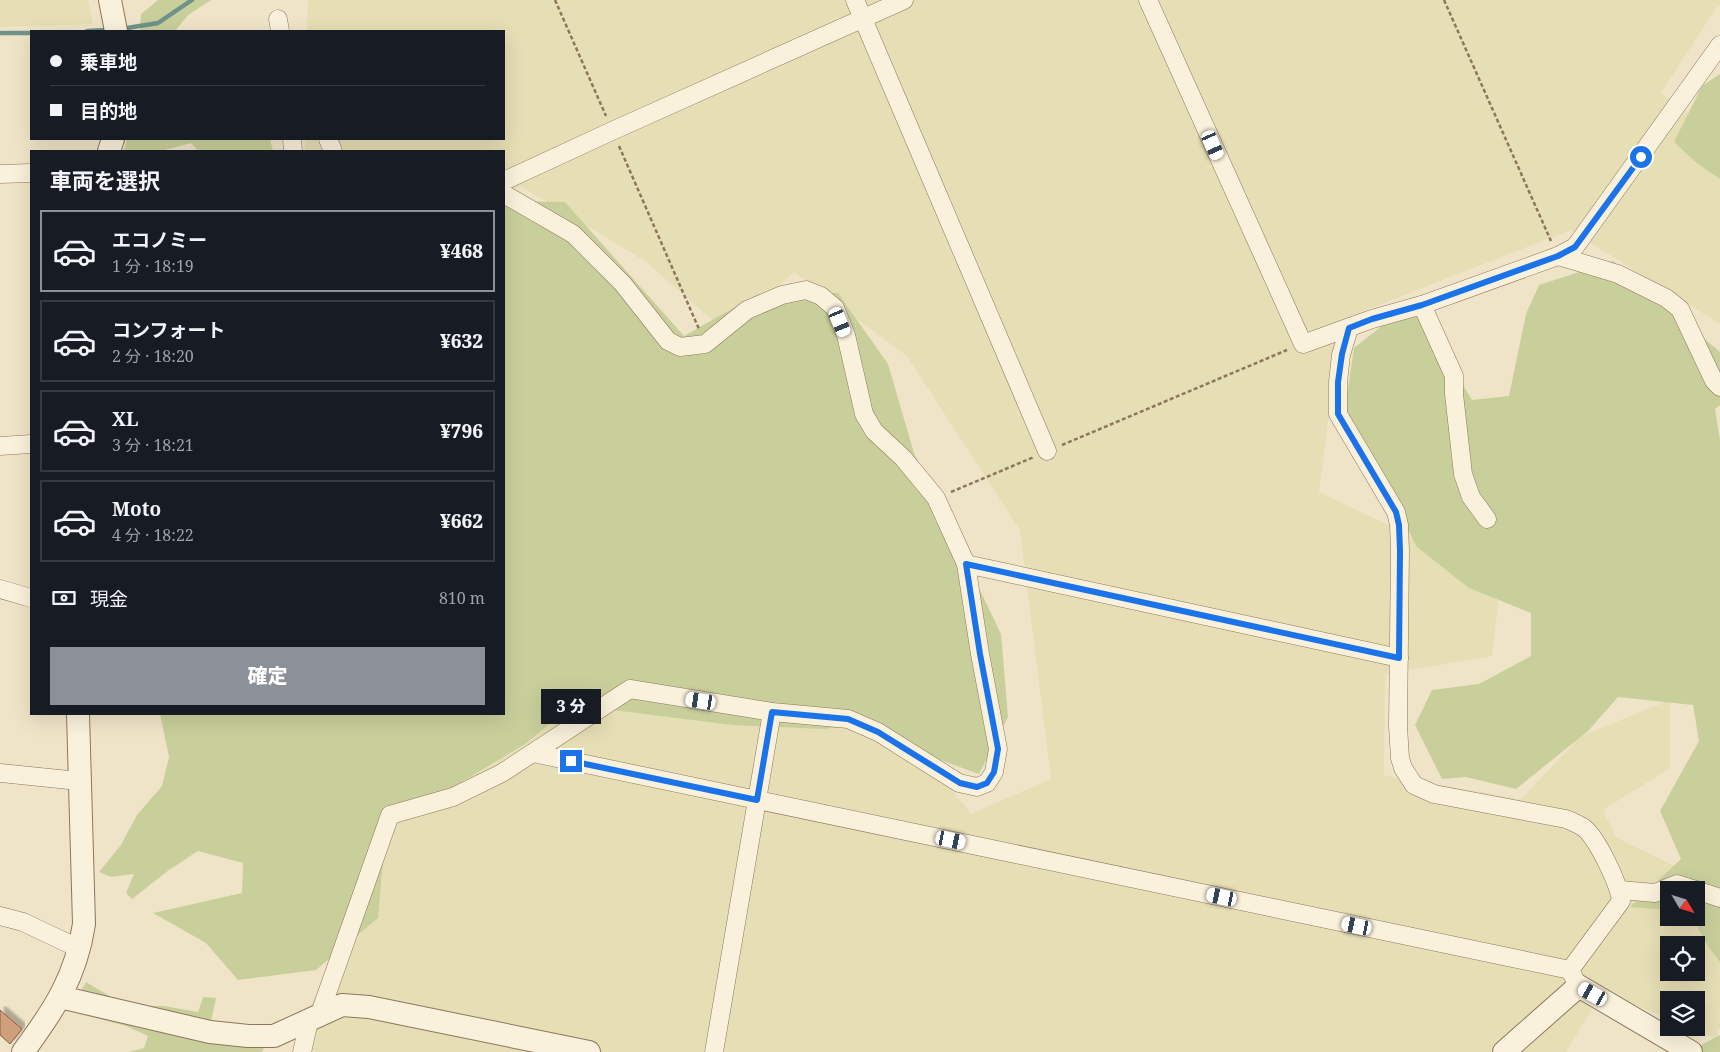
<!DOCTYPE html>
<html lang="ja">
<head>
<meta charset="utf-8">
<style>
	body { margin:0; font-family:"Noto Serif","Noto Sans JP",serif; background:#242831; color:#f1f3f6; height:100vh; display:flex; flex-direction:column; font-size:19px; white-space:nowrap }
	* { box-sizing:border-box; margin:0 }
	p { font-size:16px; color:#9ea1a6 }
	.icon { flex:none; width:28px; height:28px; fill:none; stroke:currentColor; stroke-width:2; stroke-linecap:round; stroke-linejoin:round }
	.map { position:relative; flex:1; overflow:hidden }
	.details { position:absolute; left:30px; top:150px; width:475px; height:565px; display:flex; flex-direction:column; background:#171b24; border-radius:0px; box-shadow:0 5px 20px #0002 }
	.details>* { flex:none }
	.hud { position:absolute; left:30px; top:30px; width:475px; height:110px; border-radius:0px; box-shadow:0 5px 20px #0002; display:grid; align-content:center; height:110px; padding:0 20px; background:#171b24 }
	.needle { width:32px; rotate:128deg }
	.tools { position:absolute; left:1660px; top:881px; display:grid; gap:10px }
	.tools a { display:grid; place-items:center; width:45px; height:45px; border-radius:0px; background:#171b24; box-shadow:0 5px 20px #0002; font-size:25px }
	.end { position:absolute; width:22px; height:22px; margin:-11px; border:6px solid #1a73e8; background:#fff; box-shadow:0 0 0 2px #fff }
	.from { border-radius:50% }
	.bubble { position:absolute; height:35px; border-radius:0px; background:#171b24; box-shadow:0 5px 20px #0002; font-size:16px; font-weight:800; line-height:35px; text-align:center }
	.car { position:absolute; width:15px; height:30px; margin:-15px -8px; border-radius:6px; box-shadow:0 0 4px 1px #0007; background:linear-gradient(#fff 24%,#345 0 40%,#fff 0 76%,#345 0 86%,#fff 0) }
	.hud b { display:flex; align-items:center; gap:18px; height:48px; font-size:19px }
	.hud b+b { border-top:1px solid #363941 }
	.hud i { width:12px; height:12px; background:#f1f3f6 }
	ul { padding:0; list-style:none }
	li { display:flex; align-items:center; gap:15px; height:82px; margin:0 10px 8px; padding:0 10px; border:2px solid #363941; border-radius:0px }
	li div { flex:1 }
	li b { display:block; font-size:19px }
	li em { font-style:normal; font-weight:800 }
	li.on { border-color:#8c9099 }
	li>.icon { width:45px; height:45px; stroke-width:1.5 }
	h2 { padding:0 20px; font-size:22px; line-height:60px }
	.pay { display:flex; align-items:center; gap:12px; height:55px; padding:0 20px; font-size:19px }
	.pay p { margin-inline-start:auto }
	.button { display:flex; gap:10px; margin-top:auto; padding:10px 20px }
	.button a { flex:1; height:58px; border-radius:0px; background:#8c9099; color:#fff; font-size:20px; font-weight:800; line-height:58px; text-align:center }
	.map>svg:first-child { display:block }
	.farmland { fill:#e6deb5; fill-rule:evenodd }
	.green { fill:#c9cf9b }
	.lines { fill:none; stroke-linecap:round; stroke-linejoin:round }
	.stream { stroke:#6f938a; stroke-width:4.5 }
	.building { fill:#cf9f7d; stroke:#8d5f41; filter:url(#shadow) }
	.minor-casing { stroke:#8d765c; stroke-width:19 }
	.tertiary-casing { stroke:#8d765c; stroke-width:24 }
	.path { stroke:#8d765c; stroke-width:2.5; stroke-dasharray:4 2.5; stroke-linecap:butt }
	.minor { stroke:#faf1dc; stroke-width:18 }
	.tertiary { stroke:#faf1dc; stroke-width:22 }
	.route { stroke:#1a73e8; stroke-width:6 }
</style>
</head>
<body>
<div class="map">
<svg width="1720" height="1052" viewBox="0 0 1720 1052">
	<defs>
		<filter id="shadow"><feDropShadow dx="4.5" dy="-4.5" stdDeviation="1" flood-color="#0004"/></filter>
	</defs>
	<rect width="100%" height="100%" fill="#f0e4c8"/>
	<g class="farmland">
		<path d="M0,0H88L93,24L0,27Z"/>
		<path d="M308,0H1720V6L1716,8L1661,93L1720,136V324L1570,230L1341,320L1319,492L1501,579L1492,656L1385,674L1384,775L1521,799L1581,736L1670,700V768L1603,810L1617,838L1720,888V1027L1716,1039L1690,1028H1696V1000H1669V1019L1603,991L1566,1052H295L298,1040L404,770L628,658L912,738L971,814L1051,779L1020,530L907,356L794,272L728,334L645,261L520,186L504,192V151H305V139H504V31H307ZM1669,890H1696V918H1669ZM1669,945H1696V972H1669Z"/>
	</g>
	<g class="green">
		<path d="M158,0H211L188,15L175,31L140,30L141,14Z"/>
		<path d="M1720,74V179L1698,164L1674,142L1702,86Z"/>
		<path d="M127,139H270L273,151H198L191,143L161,151H124Z"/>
		<path d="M504,201L565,202L684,336L758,294L838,293L888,364L914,453L1001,634L1008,717L979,774L915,751L869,724L823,729L732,725L573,705L525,744L443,793L380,829L383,861L378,918L316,970L238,980L206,943L153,913L242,893L243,863L198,851L169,870L132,899L126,893L134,874L111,877L99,872L121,845L137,815L162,786L169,757L160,714H504Z"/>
		<path d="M1613,261L1720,352V405L1715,409L1720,440V962L1708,946L1692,918H1696V890H1669V910L1630,907L1681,859L1660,811L1699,741L1693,705L1618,697L1588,731L1516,789L1466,777L1442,779L1415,725L1432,690L1479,684L1531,656V613L1469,588L1417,547L1345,409L1354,348L1383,325L1421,315L1472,400L1509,396L1526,314L1539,285Z"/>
		<path d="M86,982L126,1006H164L198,1012L203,997L216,998L211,1021L221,1030L275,1026L262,1052H129L144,1048L148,1036L126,1026L69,1011Z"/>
		<path d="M1720,1035V1052H1688Z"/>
	</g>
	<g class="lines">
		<g class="stream">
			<path d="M121,29L158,23L192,0"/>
			<path d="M87,31L108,30"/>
			<path d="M0,33H31"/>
		</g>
	</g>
	<path class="building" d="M0,1010L22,1029L10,1044L0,1035Z"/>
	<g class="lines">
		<g class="minor-casing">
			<g id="minor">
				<path d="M855,0L1047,451"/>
				<path d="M1148,0L1303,344L1372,319L1422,305L1558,256L1575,247L1720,45"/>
				<path d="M278,19L280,31"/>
				<path d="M292,139L293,151"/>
				<path d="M328,139L333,151"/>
				<path d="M0,174L31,173"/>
				<path d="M504,181L612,131L904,0"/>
				<path d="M1558,256L1618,274L1666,298L1680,309L1714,381L1720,387"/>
				<path d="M1422,305L1454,376V394L1463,474L1471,497L1487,519"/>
				<path d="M1349,328L1341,355L1338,382V414L1396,512L1399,525L1400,551L1398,726L1400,758L1403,768L1414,785L1434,794L1566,819C1572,822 1579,824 1584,828C1597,838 1619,884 1621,901L1570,970L1575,980"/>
				<path d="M0,446L31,444"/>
				<path d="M966,564L1399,658"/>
				<path d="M0,589L31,598"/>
				<path d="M533,753L1570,970"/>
				<path d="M0,773L79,781"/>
				<path d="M1620,890L1655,893L1677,884L1696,890"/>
				<path d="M1696,890L1720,898"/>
				<path d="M0,916L23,922L80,949"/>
				<path d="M319,1016L390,815L453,797L502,773L630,689L772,712L848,719L878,732L959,783L977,787L987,783L994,772L998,749L980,654L966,564L936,498L903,458L874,431L864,414L846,335L835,308L821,296L806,290L782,295L747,310L705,344L680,347L668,341L623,284L573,234L504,194"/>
				<path d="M302,1052L309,1021"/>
				<path d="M714,1052L772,712"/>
			</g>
		</g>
		<g class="tertiary-casing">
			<g id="tertiary">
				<path d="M110,0L116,31"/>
				<path d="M109,151L113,139"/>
				<path d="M60,997L210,1032L248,1036H274L342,1005L369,1007L589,1052"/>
				<path d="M23,1052C54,1010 76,977 84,924L78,714"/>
				<path d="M1504,1052L1573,991L1577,985L1691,1052"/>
			</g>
		</g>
		<g class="path">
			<path d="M555,0L606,116"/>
			<path d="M1444,0L1551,241"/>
			<path d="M619,146L699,329"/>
			<path d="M1062,445L1287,350"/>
			<path d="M951,492L1034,457"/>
		</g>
		<use href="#minor" class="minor"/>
		<use href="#tertiary" class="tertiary"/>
	</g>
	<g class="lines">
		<path class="route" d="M571,761L757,800L772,712L848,719L878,732L960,783L977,787L987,783L994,772L998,749L980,654L966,564L1399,658L1400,551L1399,525L1396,512L1338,414V382L1342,354L1349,328L1372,319L1422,305L1558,256L1575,247L1641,157"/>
	</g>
</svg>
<div class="tools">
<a><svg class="needle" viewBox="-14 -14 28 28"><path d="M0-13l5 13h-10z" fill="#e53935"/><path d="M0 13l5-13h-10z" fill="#9ea1a6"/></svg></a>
<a><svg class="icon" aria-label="locate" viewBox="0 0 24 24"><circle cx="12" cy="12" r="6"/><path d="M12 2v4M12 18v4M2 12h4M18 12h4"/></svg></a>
<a><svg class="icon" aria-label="layers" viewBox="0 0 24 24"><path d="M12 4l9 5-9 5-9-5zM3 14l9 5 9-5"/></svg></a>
</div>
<i class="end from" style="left:1641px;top:157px"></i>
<i class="end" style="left:571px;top:761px"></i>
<div class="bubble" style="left:541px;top:689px;width:60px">3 分</div>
<i class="car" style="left:1213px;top:145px;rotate:156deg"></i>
<i class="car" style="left:840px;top:322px;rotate:157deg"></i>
<i class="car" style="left:701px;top:701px;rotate:279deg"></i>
<i class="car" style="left:951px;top:840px;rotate:102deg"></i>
<i class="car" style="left:1222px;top:897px;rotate:282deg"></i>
<i class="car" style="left:1357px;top:926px;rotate:282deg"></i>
<i class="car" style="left:1593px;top:994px;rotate:299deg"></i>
<div class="hud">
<b><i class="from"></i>乗車地</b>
<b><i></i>目的地</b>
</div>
<section class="details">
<h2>車両を選択</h2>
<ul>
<li class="on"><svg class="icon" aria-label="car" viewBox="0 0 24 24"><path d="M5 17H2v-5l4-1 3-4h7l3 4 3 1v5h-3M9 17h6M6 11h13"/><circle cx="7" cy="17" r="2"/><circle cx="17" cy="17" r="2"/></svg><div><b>エコノミー</b><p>1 分 · 18:19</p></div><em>¥468</em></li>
<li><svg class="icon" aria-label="car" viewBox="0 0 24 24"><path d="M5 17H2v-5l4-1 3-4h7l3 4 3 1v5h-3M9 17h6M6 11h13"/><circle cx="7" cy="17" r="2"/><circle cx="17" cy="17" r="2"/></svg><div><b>コンフォート</b><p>2 分 · 18:20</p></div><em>¥632</em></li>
<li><svg class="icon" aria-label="car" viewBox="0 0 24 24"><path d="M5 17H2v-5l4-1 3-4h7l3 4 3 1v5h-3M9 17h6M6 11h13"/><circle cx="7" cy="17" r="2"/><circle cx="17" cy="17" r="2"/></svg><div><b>XL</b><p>3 分 · 18:21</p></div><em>¥796</em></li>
<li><svg class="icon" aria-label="car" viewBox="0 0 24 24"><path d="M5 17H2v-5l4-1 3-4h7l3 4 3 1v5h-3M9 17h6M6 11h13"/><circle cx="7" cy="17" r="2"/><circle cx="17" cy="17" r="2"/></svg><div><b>Moto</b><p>4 分 · 18:22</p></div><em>¥662</em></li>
</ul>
<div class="pay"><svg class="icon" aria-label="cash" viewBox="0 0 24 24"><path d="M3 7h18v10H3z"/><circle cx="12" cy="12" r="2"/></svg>現金<p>810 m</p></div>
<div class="button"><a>確定</a></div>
</section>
</div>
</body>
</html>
